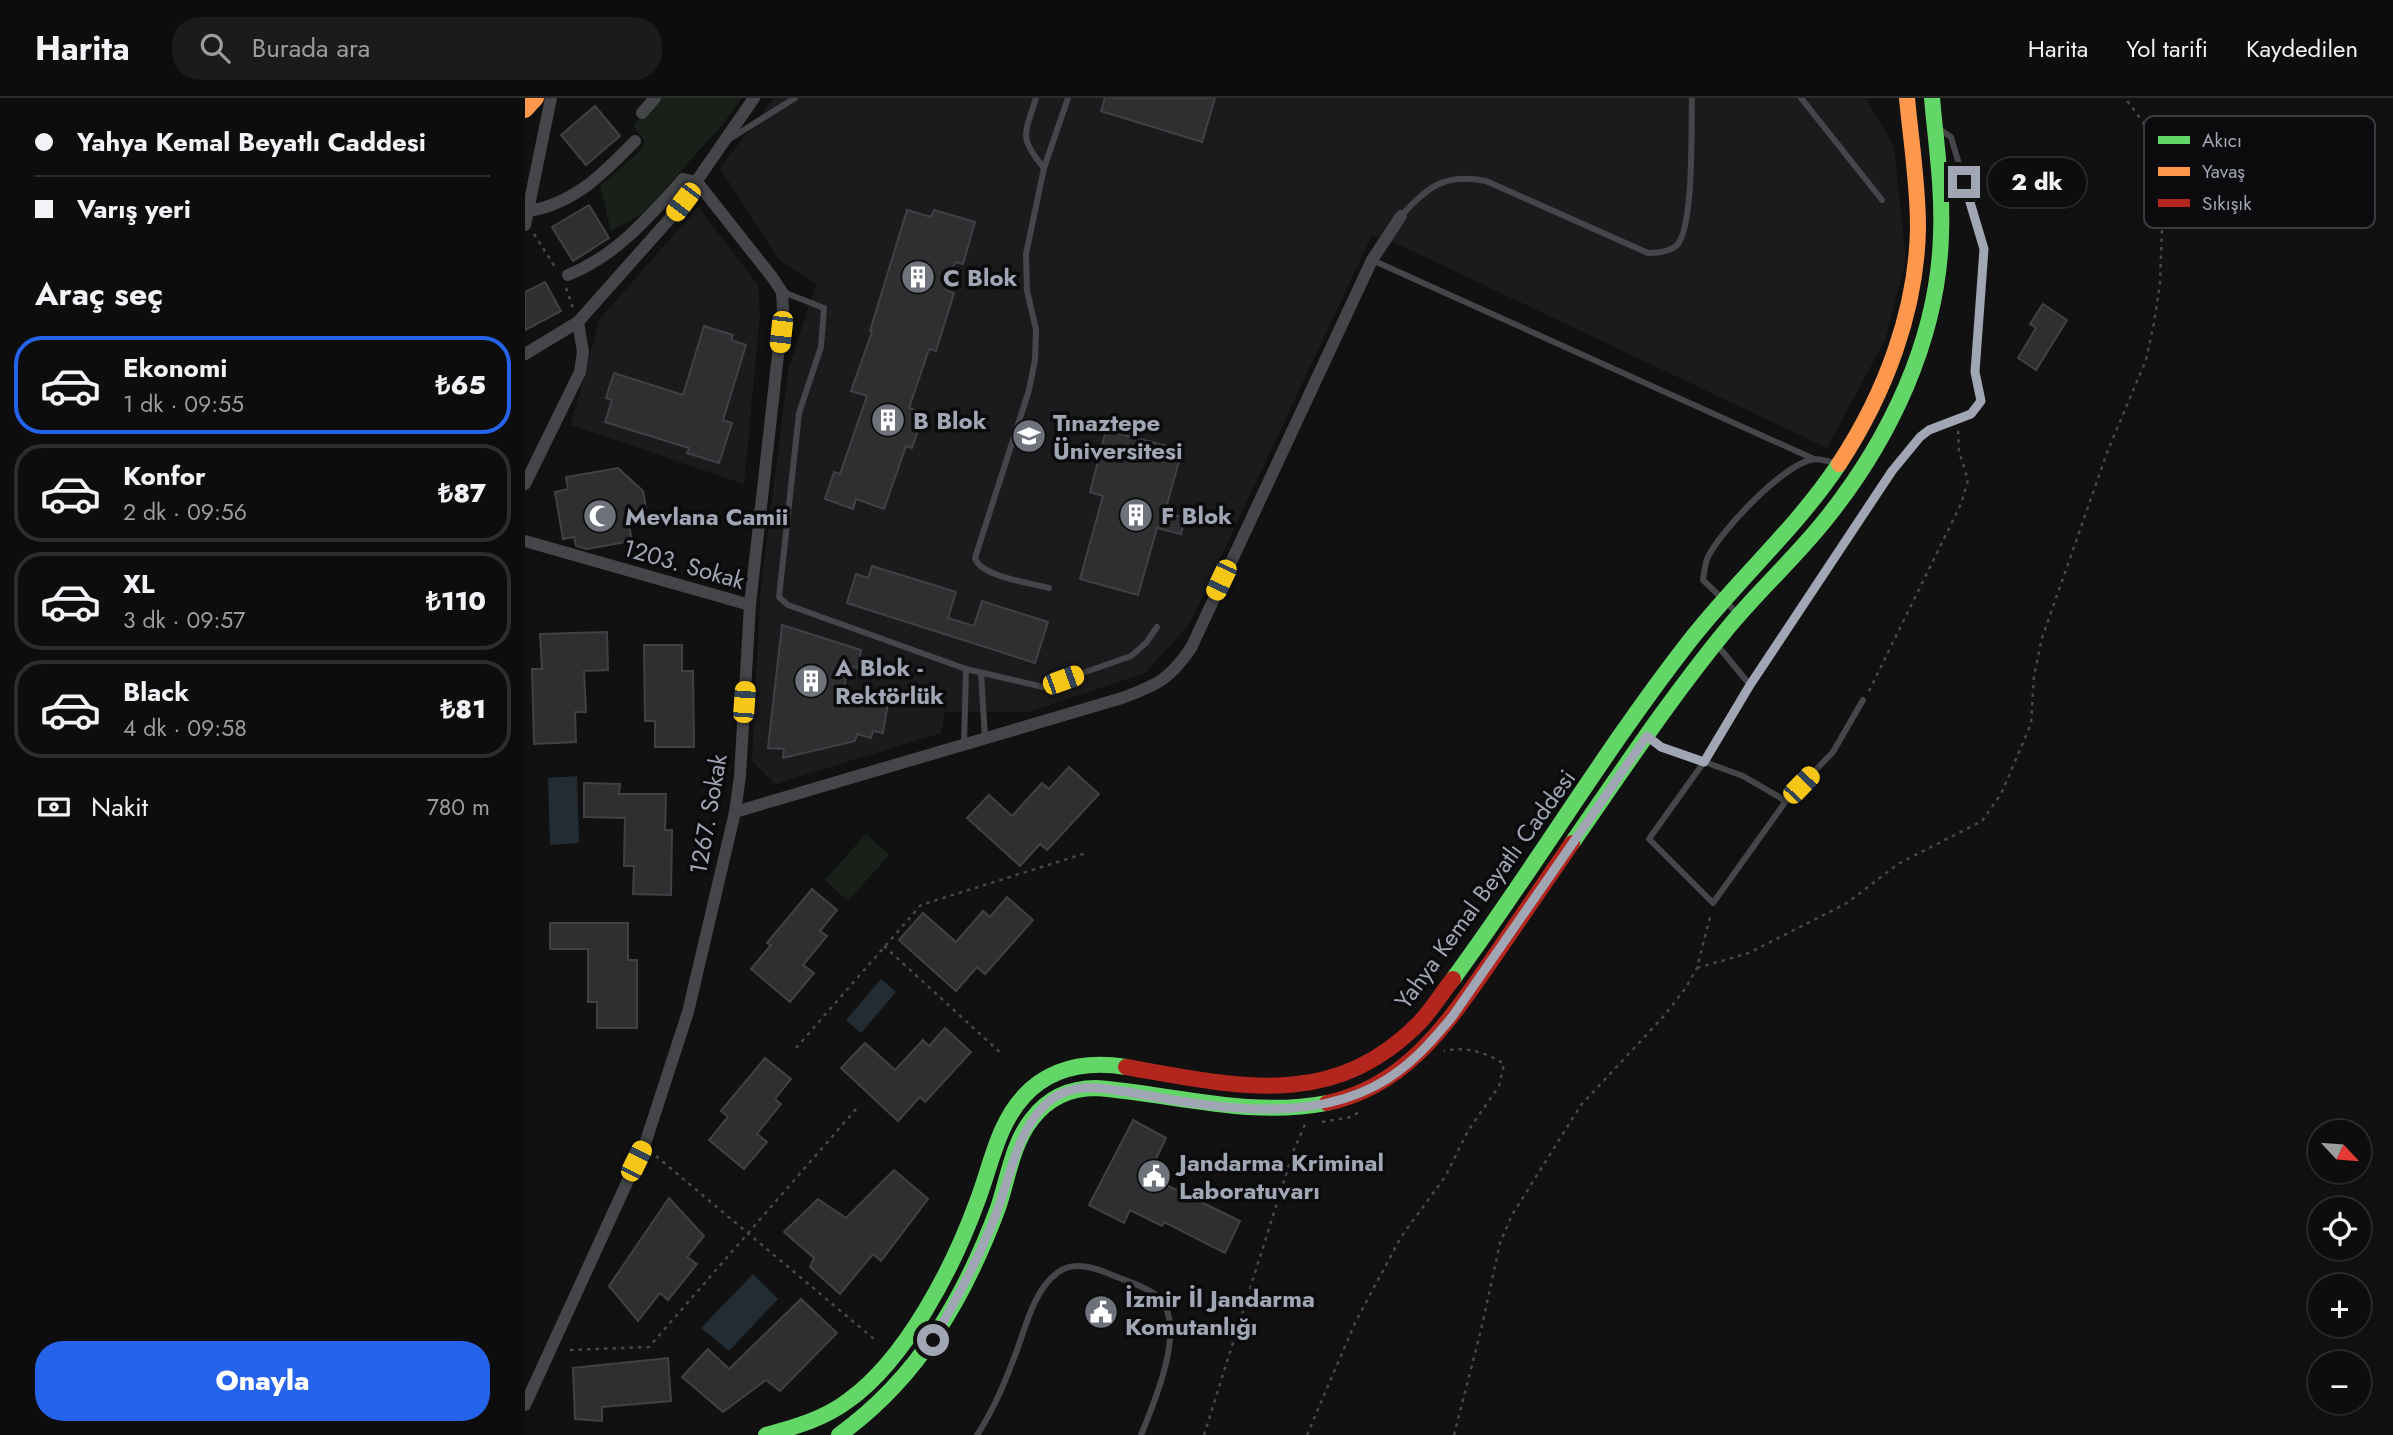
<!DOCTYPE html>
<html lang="tr">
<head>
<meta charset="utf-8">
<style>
	body { margin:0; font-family:Jost,sans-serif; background:#1b1b1b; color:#f1f3f6; height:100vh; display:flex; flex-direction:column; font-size:26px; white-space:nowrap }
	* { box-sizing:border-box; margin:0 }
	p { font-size:23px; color:#9a9c9d }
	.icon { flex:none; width:38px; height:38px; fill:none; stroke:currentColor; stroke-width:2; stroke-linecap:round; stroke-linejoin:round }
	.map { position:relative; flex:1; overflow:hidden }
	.panel { display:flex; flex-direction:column; background:#0d0d0d; width:525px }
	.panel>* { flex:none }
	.top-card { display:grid; align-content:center; height:154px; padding:0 35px; background:#0d0d0d }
	.needle { width:46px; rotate:116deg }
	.fabs { position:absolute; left:1783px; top:1022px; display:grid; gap:14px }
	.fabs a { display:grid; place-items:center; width:63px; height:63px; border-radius:50%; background:#0d0d0d; box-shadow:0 2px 5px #0004,0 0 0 2px #2d2d2e; font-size:35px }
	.end { position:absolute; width:32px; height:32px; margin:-16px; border:9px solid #a0a6b4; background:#111; box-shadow:0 0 0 4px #111 }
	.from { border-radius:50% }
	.bubble { position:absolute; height:49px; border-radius:24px; background:#0d0d0d; box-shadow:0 2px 5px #0004,0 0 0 2px #2d2d2e; font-size:23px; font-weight:800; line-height:49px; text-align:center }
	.car { position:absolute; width:21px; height:42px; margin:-21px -10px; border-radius:9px; box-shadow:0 0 5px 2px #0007; background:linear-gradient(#f5c518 24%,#345 0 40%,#f5c518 0 76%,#345 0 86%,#f5c518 0) }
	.top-card b { display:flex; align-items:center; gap:24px; height:66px; font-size:26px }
	.top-card b+b { border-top:2px solid #2d2d2e }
	.top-card i { width:18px; height:18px; background:#f1f3f6 }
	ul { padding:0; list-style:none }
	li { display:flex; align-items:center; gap:21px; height:98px; margin:0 14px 10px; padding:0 21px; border:4px solid #2d2d2e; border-radius:28px }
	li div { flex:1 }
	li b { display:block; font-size:26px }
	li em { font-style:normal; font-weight:800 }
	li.on { border-color:#2563eb }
	li>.icon { width:63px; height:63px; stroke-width:1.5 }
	h2 { padding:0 35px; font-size:32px; line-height:84px }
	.pay { display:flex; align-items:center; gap:18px; height:77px; padding:0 35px; font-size:26px }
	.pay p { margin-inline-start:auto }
	.primary-button { display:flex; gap:14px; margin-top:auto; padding:14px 35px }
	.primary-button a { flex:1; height:80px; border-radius:28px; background:#2563eb; color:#fff; font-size:28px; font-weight:800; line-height:80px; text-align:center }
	header { display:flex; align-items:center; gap:42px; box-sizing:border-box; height:98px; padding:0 35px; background:#0d0d0d; border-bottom:2px solid #2d2d2e }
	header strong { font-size:33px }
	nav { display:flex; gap:38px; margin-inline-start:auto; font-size:24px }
	.search { width:490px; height:63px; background:#1b1b1b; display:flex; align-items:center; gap:18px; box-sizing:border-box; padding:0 24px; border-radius:28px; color:#9a9c9d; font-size:26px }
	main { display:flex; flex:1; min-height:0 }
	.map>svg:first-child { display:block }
	.built { fill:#1b1b1d }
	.green { fill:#19201a }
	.water { fill:#232c33 }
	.building { fill:#2f2f31; stroke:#3f4145; stroke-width:2 }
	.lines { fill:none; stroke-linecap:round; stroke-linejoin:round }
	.path { stroke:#46484c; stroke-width:2.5; stroke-dasharray:3.5 5; stroke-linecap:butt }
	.lane { stroke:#45464a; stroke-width:6 }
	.street { stroke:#45464a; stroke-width:12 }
	.fast { stroke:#63d668; stroke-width:16 }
	.slow { stroke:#ff974d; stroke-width:16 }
	.jam { stroke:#b3261e; stroke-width:16 }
	.route { stroke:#a0a6b4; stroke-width:9 }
	.labels { text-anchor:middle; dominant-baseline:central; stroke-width:7; stroke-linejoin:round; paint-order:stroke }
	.poi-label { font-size:24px; font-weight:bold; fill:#a0a6b4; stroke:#0b0b0d; text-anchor:start }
	.street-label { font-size:24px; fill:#a0a6b4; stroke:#0b0b0d }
	.key { fill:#0b0b0d; stroke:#383a3f; stroke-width:2 }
	.key-label { font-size:19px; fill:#a0a6b4 }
</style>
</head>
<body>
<header>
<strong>Harita</strong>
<div class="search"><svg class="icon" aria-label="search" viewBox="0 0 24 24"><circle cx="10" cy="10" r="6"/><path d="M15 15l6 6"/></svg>Burada ara</div>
<nav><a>Harita</a><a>Yol tarifi</a><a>Kaydedilen</a></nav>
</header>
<main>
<section class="panel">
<div class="top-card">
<b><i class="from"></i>Yahya Kemal Beyatlı Caddesi</b>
<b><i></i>Varış yeri</b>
</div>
<h2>Araç seç</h2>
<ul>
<li class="on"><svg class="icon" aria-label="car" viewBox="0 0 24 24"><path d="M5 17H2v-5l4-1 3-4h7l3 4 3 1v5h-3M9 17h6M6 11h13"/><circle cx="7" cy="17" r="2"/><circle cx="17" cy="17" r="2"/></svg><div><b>Ekonomi</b><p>1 dk · 09:55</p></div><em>₺65</em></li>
<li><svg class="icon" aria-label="car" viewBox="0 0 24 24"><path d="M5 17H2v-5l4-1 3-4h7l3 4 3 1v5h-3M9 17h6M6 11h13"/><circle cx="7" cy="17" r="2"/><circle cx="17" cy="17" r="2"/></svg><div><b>Konfor</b><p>2 dk · 09:56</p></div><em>₺87</em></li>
<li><svg class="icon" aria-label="car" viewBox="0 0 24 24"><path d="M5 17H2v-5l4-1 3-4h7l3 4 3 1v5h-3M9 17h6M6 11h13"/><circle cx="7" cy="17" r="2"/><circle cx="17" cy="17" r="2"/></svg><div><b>XL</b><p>3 dk · 09:57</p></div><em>₺110</em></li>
<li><svg class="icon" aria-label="car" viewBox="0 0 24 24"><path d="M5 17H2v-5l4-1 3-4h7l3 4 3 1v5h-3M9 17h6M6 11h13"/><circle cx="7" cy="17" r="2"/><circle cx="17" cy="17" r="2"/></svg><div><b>Black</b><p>4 dk · 09:58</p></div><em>₺81</em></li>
</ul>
<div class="pay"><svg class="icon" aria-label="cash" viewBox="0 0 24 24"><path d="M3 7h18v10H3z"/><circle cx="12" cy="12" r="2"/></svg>Nakit<p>780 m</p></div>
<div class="primary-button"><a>Onayla</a></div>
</section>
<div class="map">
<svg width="1868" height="1337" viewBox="0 0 1868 1337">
	<rect width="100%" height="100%" fill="#111"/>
	<g class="built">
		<path d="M249,0H1341L1369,49L1381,162L1360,242L1302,350L879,149L847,137L664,527L620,575L503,614H420L416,635L250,686L227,663L235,496L263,273L291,186L254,162L195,70Z"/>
		<path d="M173,109L233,187L235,217L219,386L46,327L74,222Z"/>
	</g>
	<g class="green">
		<path d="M133,0H217L197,27L118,115L86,133L75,88L113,55L120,44L108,28Z"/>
		<path d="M341,736L364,757L323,803L300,782Z"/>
	</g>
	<g class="water">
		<path d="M52,678L54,745L25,747L23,680Z"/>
		<path d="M356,881L371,894L336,935L321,922Z"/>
		<path d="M228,1176L253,1201L204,1253L176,1230Z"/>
	</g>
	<g class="building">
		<path d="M580,0H690L677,44L576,13Z"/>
		<path d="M70,8L95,38L61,67L36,37Z"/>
		<path d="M64,107L84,140L48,163L27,129Z"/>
		<path d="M382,112L406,119L409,112L450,124L438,166L430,164L421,192L429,195L411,253L404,251L384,310L396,314L390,331L393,333L387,350L381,348L359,411L331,401L328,411L300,401L309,374L315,376L342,298L326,293L347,234L345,233Z"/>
		<path d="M20,184L36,213L0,232V194Z"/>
		<path d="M1518,206L1542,222L1511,272L1493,260L1511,230L1505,226Z"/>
		<path d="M179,228L208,237L206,242L221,247L198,322L207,325L194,365L162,355L164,350L80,324L87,302L81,300L89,275L158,297Z"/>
		<path d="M581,332L657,352L640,414L660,420L656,436L632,430L613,497L555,481L578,398L565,394Z"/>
		<path d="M93,370L118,393L121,410L115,411L118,425L104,427L107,443L62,451L51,448L49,439L38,441L30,394L43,391L41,379Z"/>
		<path d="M347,468L431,494L423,520L449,528L457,503L523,524L510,565L322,505L331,476L343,480Z"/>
		<path d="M257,527L336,552L333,570L323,568L318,597L363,605L358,635L348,633L346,640L332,636L330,643L258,660L259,651L243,650Z"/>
		<path d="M82,534L83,572L59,573L61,614H50L51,644L9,646L7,571H17L15,536Z"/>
		<path d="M119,547H157V573H168L169,649H130V623H120Z"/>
		<path d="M544,669L574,696L522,752L515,746L495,768L442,720L464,697L487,718L517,685L524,691Z"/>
		<path d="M59,685L95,686L94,696H141L140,732H147L146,797L108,796L109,768H99L100,720L59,719Z"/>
		<path d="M287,791L312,812L295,833L302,838L278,867L289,875L265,904L226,871L246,847L242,845Z"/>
		<path d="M482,799L508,822L460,876L452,869L431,893L374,842L398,815L431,844L458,813L465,819Z"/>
		<path d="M25,825H103V862H112V930H72V904H63V851H25Z"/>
		<path d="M420,930L446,954L400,1004L395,999L373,1023L316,970L340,945L370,972L398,942L404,948Z"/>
		<path d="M240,960L266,981L250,1001L256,1006L232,1036L242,1044L219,1071L184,1042L203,1019L196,1013Z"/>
		<path d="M608,1022L641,1040L623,1078L715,1123L700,1155L639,1124L637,1128L605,1112L599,1125L564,1107Z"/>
		<path d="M369,1072L403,1101L356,1163L348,1156L315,1196L285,1169L289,1160L259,1134L293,1101L321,1120Z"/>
		<path d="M144,1100L179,1138L162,1159L172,1166L143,1202L135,1195L113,1223L84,1188Z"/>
		<path d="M276,1201L312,1235L255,1293L241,1282L198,1314L157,1279L183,1251L204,1271Z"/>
		<path d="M143,1260L146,1303L77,1309V1323L50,1321L48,1270Z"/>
	</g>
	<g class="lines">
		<g class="path">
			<path d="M9,136L32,172"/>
			<path d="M41,190L48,210"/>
			<path d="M1344,593L1436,406L1443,382L1434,353L1433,330"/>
			<path d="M359,848L478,957"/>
			<path d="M1172,870L1224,855L1322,805L1373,766L1457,723L1476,696L1506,626L1509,578L1517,540L1583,352L1621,262L1629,225L1635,185L1637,130L1618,24L1600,0"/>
			<path d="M271,950L396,807L561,755"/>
			<path d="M797,1024L826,1019L834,1014"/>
			<path d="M131,1058L349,1241"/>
			<path d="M45,1252L124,1249L332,1010"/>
			<path d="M679,1337L768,1054L781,1024"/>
			<path d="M782,1337L830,1225L876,1139L920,1079L943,1033L974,988L979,966C961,954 940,948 919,953"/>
			<path d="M929,1337L956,1232L975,1145L987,1117L1056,1007L1138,919L1160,891L1172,870L1186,815"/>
		</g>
		<g class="lane">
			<path d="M511,0C500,36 493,39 519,70"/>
			<path d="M1276,0L1357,102"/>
			<path d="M206,40L270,0"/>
			<path d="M876,118C903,88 920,75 961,83L1123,155C1133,155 1146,154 1153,146C1169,124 1166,30 1167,0"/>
			<path d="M847,162L1289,361"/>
			<path d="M258,194L299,210L296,249L274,315L254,499L263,507L441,571L518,589L606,558L621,545L632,529"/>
			<path d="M524,490C506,485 456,479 450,460L504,292L510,262L511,231L502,193L501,156L519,70L543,0"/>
			<path d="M1212,515L1178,482C1179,475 1180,467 1182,461C1194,434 1260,364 1290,361C1296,361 1305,364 1312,365"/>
			<path d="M1193,548L1225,587"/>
			<path d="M456,575L460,640"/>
			<path d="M1338,602L1308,654L1261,703L1188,805L1124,741L1179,664L1225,587L1367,373L1395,339L1404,332L1446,315L1456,303L1450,274L1459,151L1426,39L1414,31"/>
			<path d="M1123,639L1136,648L1218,678L1261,703"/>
			<path d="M439,646L441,571"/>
			<path d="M452,1337C468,1313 479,1287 489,1260C500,1233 507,1194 532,1175C548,1162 571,1170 587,1177C601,1183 620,1188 631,1197C665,1223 629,1305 616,1337"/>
		</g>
		<g class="street">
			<path d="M117,15L130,0"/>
			<path d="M4,113C50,105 79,75 110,43"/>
			<path d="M0,127L26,0"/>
			<path d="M0,256L53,224L148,117L229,0"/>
			<path d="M0,386L55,274L58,254L53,224"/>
			<path d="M0,443L225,507"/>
			<path d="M210,714L597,600C632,587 644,582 666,550L847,162L876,118"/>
			<path d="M0,1307L121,1043L163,914L210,714L215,678L225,507L258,212L257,194L247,179L172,84L158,81C124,119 91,158 43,177"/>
		</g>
		<g class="fast">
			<path d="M1047,745C1097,673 1146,599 1202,531C1233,493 1270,460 1301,421C1365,341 1413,241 1416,137C1418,91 1411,46 1407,0"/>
			<path d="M928,881C1009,771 1079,653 1163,545C1211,483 1271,431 1314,366"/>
			<path d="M241,1337C270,1329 299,1321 324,1302C381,1261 428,1170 452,1104C466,1068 472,1027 499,998C527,968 563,963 601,969"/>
			<path d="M314,1337C393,1280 439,1201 473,1110C483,1081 487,1046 507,1021C523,1000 545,990 571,990C649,996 723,1020 802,1005"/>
		</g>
		<g class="slow">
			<path d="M0,12L11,0"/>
			<path d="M1314,366C1360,296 1392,212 1393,129C1393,86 1386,43 1382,0"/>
		</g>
		<g class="jam">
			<path d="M601,969C712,988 807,1014 895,924C907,911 917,895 928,881"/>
			<path d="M802,1005C884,988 926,920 971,856C996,819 1022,782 1047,745"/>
		</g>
	</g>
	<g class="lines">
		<path class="route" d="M408,1242C431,1203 453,1161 470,1119C486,1079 490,1035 522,1005C549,981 583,991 614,996C698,1011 802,1029 875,972C895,957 911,938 927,919L1122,638L1136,649L1179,664L1225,587L1367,373L1395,339L1404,332L1446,316L1456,303L1450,274L1459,151L1439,84"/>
	</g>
	<defs>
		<g id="building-disc" transform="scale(1.75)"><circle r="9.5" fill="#6e727b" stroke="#0b0b0d"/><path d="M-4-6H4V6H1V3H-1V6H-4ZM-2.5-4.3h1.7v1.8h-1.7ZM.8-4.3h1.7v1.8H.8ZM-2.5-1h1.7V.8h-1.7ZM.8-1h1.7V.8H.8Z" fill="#fff"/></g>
		<g id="university-disc" transform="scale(1.75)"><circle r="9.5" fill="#6e727b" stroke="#0b0b0d"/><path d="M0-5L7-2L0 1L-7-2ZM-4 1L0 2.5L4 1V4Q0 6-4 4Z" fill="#fff"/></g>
		<g id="mosque-disc" transform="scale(1.75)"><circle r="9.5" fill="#6e727b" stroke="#0b0b0d"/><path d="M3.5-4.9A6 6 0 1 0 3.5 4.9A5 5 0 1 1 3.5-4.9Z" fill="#fff"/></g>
		<g id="civic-disc" transform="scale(1.75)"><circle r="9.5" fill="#6e727b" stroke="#0b0b0d"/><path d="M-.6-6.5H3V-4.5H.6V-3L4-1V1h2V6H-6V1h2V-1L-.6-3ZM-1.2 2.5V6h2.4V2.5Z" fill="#fff"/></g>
	</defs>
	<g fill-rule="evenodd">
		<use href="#building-disc" x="393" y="179"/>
		<use href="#building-disc" x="363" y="322"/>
		<use href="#university-disc" x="504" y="338"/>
		<use href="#building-disc" x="611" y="417"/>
		<use href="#mosque-disc" x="75" y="418"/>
		<use href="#building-disc" x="286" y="583"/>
		<use href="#civic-disc" x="629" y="1078"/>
		<use href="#civic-disc" x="576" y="1214"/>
	</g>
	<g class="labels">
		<g class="poi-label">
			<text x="418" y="179">C Blok</text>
			<text x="388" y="322">B Blok</text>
			<text x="528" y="324">Tınaztepe<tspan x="528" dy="28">Üniversitesi</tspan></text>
			<text x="636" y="417">F Blok</text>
			<text x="100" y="418">Mevlana Camii</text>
			<text x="310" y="569">A Blok -<tspan x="310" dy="28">Rektörlük</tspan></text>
			<text x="654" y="1064">Jandarma Kriminal<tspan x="654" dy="28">Laboratuvarı</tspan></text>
			<text x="600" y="1200">İzmir İl Jandarma<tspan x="600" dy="28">Komutanlığı</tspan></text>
		</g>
		<g class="street-label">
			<text transform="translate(159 466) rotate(16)">1203. Sokak</text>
			<text transform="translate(183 716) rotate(-80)">1267. Sokak</text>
			<text transform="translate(960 791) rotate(-54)">Yahya Kemal Beyatlı Caddesi</text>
		</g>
	</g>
	<rect x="1619" y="18" width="231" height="112" rx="10" class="key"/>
	<rect x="1633" y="38" width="32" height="8" fill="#63d668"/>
	<rect x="1633" y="69" width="32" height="9" fill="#ff974d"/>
	<rect x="1633" y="101" width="32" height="8" fill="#b3261e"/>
	<g class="key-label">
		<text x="1677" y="49">Akıcı</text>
		<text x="1677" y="80">Yavaş</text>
		<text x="1677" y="112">Sıkışık</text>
	</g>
</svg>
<div class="fabs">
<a><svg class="needle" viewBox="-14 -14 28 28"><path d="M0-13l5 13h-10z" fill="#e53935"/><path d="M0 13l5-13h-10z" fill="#9a9c9d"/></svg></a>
<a><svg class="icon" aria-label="locate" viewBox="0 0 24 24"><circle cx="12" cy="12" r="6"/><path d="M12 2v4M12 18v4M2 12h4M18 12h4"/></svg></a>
<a>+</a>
<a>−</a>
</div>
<i class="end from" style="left:408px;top:1242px"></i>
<i class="end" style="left:1439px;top:84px"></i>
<div class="bubble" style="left:1463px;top:60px;width:98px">2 dk</div>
<i class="car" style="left:158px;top:104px;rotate:217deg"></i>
<i class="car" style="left:256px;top:234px;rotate:186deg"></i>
<i class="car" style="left:696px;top:482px;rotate:205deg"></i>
<i class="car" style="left:538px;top:582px;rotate:70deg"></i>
<i class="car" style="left:219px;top:604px;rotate:4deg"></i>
<i class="car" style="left:1276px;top:687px;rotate:44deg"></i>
<i class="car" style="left:111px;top:1063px;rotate:26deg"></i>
</div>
</main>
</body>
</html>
